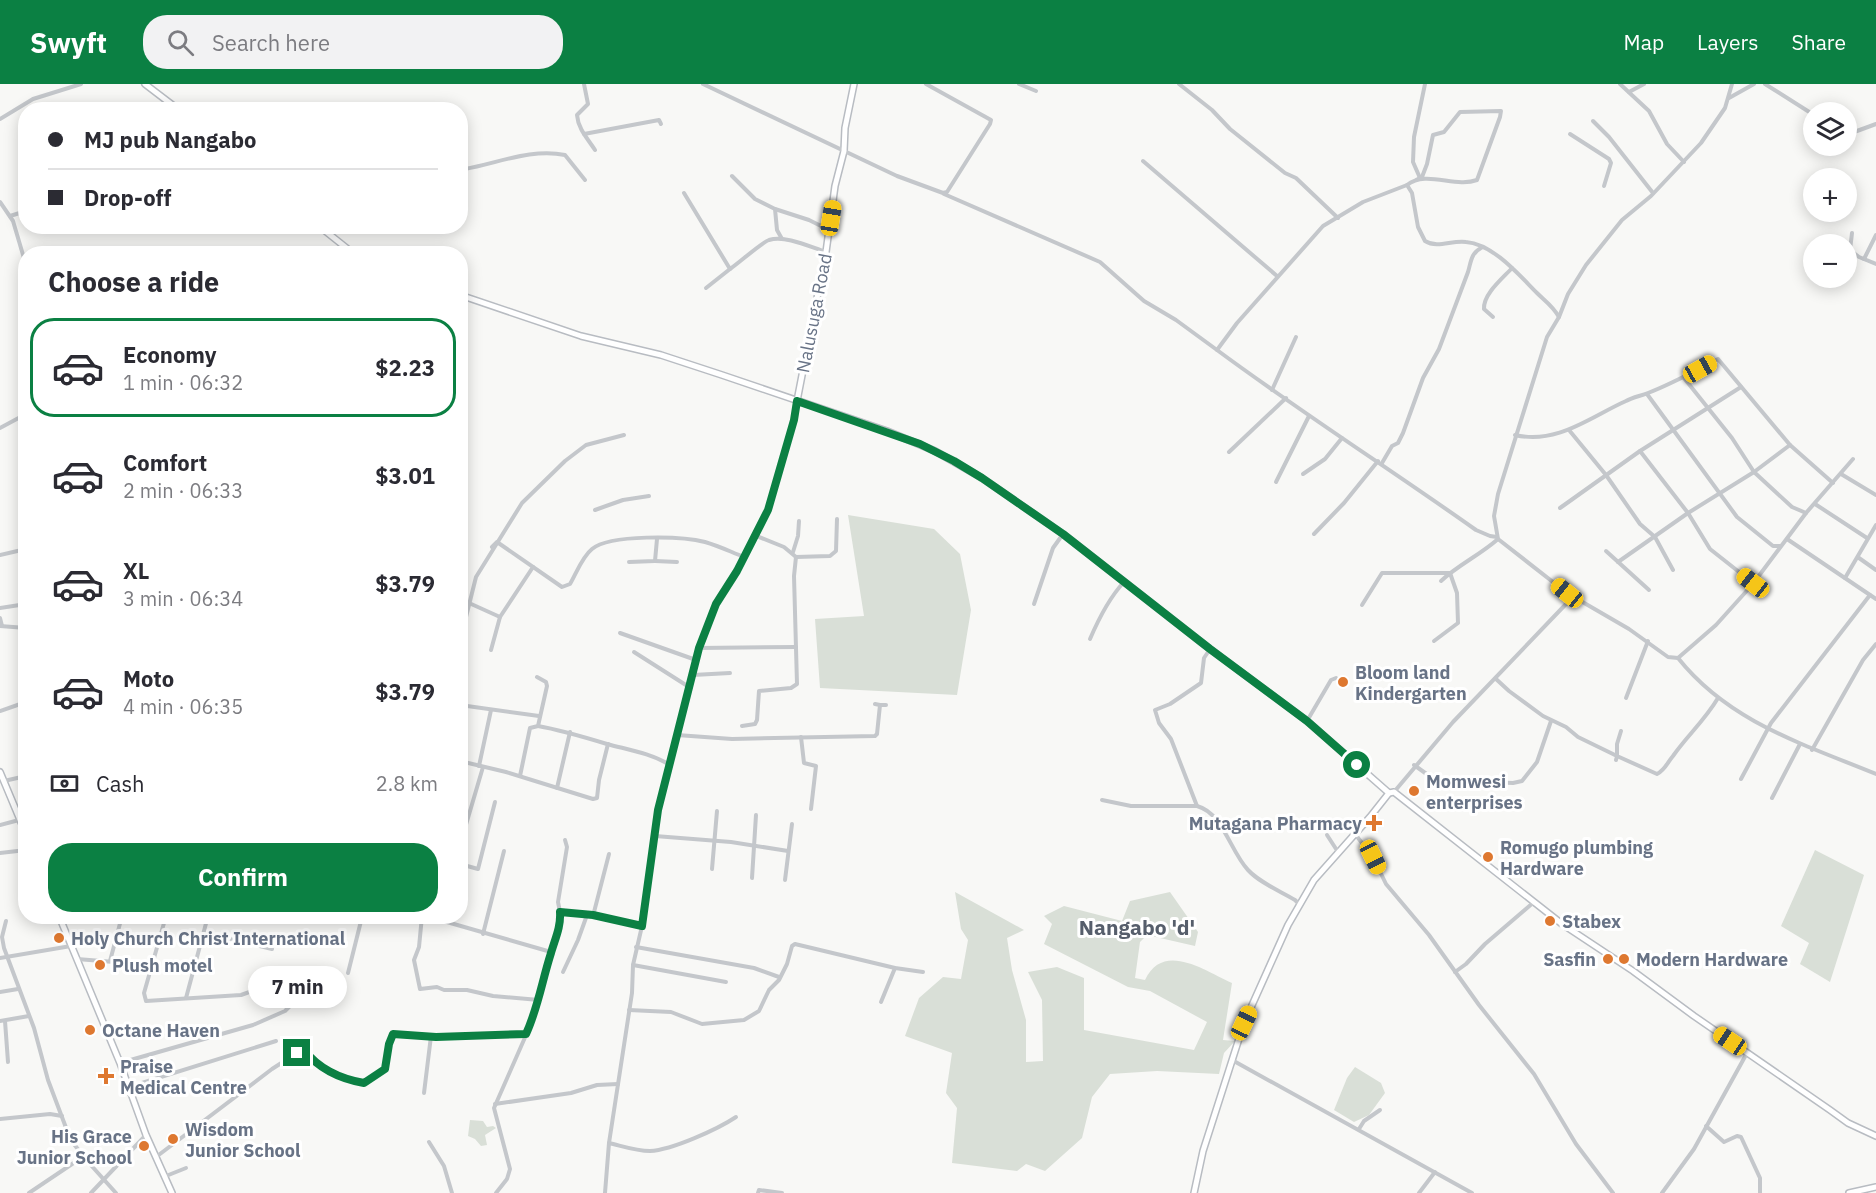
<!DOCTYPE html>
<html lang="en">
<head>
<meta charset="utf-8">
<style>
	body { margin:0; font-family:"IBM Plex Sans",sans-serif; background:#f2f2f3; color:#2b2b33; height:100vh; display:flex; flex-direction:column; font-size:22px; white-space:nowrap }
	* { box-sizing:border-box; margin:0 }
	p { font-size:20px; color:#7c7c81 }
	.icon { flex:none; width:33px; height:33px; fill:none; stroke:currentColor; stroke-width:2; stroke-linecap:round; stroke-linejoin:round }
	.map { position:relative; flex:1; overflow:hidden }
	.panel { position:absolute; left:18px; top:162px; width:450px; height:678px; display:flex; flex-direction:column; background:#fff; border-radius:24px; box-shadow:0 3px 15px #0003 }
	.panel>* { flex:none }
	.top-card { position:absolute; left:18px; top:18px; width:450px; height:132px; border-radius:24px; box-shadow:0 3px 15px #0003; display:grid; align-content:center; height:132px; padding:0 30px; background:#fff }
	.buttons { position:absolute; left:1803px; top:18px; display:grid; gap:12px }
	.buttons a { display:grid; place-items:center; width:54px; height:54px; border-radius:50%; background:#fff; box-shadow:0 3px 15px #0003; font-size:30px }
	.end { position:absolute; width:27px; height:27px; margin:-14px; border:8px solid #0b8043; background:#fff; box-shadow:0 0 0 3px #fff }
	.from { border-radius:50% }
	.bubble { position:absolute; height:42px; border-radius:21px; background:#fff; box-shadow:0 3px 15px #0003; font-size:20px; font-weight:700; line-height:42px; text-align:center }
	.car { position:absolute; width:18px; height:36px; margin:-18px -9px; border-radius:8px; box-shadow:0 0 4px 2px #0007; background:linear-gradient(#f5c518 24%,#345 0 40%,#f5c518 0 76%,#345 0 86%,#f5c518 0) }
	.top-card b { display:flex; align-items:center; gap:21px; height:57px; font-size:22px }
	.top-card b+b { border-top:2px solid #e1e1e2 }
	.top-card i { width:15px; height:15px; background:#2b2b33 }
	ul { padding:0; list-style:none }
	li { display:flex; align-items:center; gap:18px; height:99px; margin:0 12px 9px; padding:0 18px; border:3px solid transparent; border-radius:24px }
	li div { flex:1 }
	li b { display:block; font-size:22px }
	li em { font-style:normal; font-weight:700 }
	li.current { border-color:#0b8043 }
	li>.icon { width:54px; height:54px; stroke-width:1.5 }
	h2 { padding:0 30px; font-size:27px; line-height:72px }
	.pay { display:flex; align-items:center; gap:15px; height:66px; padding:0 30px; font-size:22px }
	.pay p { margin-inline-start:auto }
	.button { display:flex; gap:12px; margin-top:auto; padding:12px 30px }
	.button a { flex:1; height:69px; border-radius:24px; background:#0b8043; color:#fff; font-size:24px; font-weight:700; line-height:69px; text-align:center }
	header { display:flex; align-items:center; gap:36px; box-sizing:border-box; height:84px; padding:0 30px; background:#0b8043; color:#fff }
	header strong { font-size:28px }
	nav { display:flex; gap:33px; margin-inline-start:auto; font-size:21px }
	.search { width:420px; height:54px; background:#f2f2f3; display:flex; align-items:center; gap:15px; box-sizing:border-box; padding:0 21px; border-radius:24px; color:#7c7c81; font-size:22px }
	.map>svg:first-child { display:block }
	.green { fill:#d9dfd7 }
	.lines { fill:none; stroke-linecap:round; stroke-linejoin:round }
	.secondary-casing { stroke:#b8bcc2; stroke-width:8 }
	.street { stroke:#c4c7cb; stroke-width:4 }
	.secondary { stroke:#fff; stroke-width:5 }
	.route { stroke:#0b8043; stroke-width:8 }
	.poi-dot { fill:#de7830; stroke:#fff; stroke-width:2 }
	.labels { text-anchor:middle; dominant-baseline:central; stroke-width:6; stroke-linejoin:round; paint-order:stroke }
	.street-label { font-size:18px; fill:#687386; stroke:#fff }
	.poi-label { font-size:18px; font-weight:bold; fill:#687386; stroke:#fff; text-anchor:start }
	.quarter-label { font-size:21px; font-weight:bold; fill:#565e6b; stroke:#fff }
</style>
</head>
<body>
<header>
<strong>Swyft</strong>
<div class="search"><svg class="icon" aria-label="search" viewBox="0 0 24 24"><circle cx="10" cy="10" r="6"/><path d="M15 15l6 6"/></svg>Search here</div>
<nav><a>Map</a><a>Layers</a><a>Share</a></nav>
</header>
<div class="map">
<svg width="1876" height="1109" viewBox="0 0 1876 1109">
	<rect width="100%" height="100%" fill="#f8f8f6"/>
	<g class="green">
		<path d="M848,431L934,445L960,470L971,526L957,611L820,604L815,535L864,532Z"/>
		<path d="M1815,766L1864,791L1830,898L1800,880L1809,859L1781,842Z"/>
		<path d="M955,808L1024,846L1007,854L1012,886L1026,936V978L1043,977L1042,916L1028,888L1057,883L1084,894V946L1194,966L1207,938L1150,907L1128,903L1044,860L1052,840L1044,832L1064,822L1122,837L1130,817L1170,808L1198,848L1195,862L1147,851L1140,858L1135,894L1145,896C1163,857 1204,886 1232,899L1223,956L1235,957L1224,969L1219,990L1157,987L1110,990L1092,1013L1082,1054L1045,1087L1026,1080L1017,1087L952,1079L957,1024L946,1009L952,969L905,952L919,914L943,893L961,895L968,856L961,845Z"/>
		<path d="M1355,983L1381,999L1385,1009L1369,1031L1354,1038L1334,1026L1347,994Z"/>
		<path d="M470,1036L483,1037L487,1043L493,1042L496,1044L485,1051L487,1061L481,1062L475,1055L468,1052Z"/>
	</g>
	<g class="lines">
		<g class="secondary-casing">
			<g id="secondary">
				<path d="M145,0L179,26"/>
				<path d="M319,142L354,170"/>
				<path d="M460,211L581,252L661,271L722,291L887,347L935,367L982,394L1063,450L1210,565L1307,637L1389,709L1394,708L1562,840L1633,887L1694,932L1830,1026L1848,1039L1876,1052"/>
				<path d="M797,317L826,168L835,102L844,67L845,44L854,0"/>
				<path d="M0,688L26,750"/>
				<path d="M59,832L120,979L146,1051L172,1109"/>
				<path d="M1194,1109L1203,1067L1244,939L1288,841L1314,796L1370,733L1389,709"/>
				<path d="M1849,1109L1876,1103"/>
			</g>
		</g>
		<g class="street">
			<path d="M584,0L588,20L577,31C578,45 588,55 595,66"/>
			<path d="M703,0L897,92L943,109L947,108L990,40L991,36L926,0"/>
			<path d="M1019,0L1036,7"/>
			<path d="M1179,0L1212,26L1230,45L1285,89L1296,94L1338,134"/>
			<path d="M1620,0L1649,27L1667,60L1684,78"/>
			<path d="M1732,0L1725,24L1701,59L1651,112L1622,136L1586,181L1568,210L1559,233L1547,253L1498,410L1494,432L1498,455L1567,509L1629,545L1668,573L1678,574C1729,638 1803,660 1876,690"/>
			<path d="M1765,0L1814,31"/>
			<path d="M1629,8L1644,0"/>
			<path d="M1729,14L1754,0"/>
			<path d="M0,35L33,15L81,0"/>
			<path d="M1593,37L1609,53L1653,109"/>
			<path d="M584,50L659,36L661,40"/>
			<path d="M1570,50L1609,75L1611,79L1604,102"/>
			<path d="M1846,51L1876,40"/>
			<path d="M1143,77L1277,192"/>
			<path d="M732,92L755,115L775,125L777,146L782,155"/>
			<path d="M1420,94L1413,78L1414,53L1425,0"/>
			<path d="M462,97V88L465,85C498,79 532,64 565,71L585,96"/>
			<path d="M1407,101C1426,86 1455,104 1477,96L1500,33L1501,27L1460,28L1444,48L1433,51L1427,80L1422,93L1416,96"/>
			<path d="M684,109L730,185C739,179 761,159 769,156C786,151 810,163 826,168"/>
			<path d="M944,110L1100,178L1144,217L1176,236L1217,266"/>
			<path d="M0,118L13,137L26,181"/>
			<path d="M775,125L809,136L829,146"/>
			<path d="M10,132L26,127"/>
			<path d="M1852,149L1850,166L1859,173L1876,180"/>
			<path d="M1864,175L1876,151"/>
			<path d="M706,204L730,185"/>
			<path d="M1493,233L1484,225C1483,210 1503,194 1512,184"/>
			<path d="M1684,294L1732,354L1754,388L1792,423L1806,429"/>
			<path d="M1272,306L1296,253"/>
			<path d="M1647,310L1737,433L1773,462H1780"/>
			<path d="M0,344L26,330"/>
			<path d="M1569,346L1606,391L1640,440L1655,453L1673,486"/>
			<path d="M1515,351C1557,361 1590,333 1626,317C1633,313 1641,312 1648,309C1672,300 1695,287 1718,275L1790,361L1833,399"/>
			<path d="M1640,367L1688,429L1710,465L1753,499"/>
			<path d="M1229,368L1286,314"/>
			<path d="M1382,379L1392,362L1398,359L1403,349L1423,294L1439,265L1468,188C1471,178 1471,169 1481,164"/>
			<path d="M1303,390L1325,375L1342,354"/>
			<path d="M1841,390L1876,411"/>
			<path d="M1276,398L1309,332"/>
			<path d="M1815,420L1867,454"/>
			<path d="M1560,424L1640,367L1741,303"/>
			<path d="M595,426L623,416L649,412"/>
			<path d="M1314,450L1344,419L1378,377"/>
			<path d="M754,451L784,463L796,473L830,472L836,467L837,435"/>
			<path d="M1497,453L1490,452L1476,446C1390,385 1302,329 1217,266L1237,239L1323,142L1363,118L1407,101L1412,109L1418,143L1425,157C1438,165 1451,156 1466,158C1493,160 1519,191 1537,209C1545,217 1553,222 1559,233"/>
			<path d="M1787,455L1876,515"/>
			<path d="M492,463L497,458L562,503L570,500C576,490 582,473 592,465C610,450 682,452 705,458C719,462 731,468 744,473"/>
			<path d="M21,466L26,478"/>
			<path d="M1606,467L1649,506"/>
			<path d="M793,468L798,452L799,437"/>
			<path d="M0,471L26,465"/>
			<path d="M1859,474L1876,486"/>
			<path d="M655,477L677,478"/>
			<path d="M629,478L655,477L657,455"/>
			<path d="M1618,478L1688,429L1754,388L1790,361"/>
			<path d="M1845,494L1876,441"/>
			<path d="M1441,497C1458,481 1480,471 1498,455"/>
			<path d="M469,519L500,533"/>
			<path d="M1034,520L1053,464L1063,450"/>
			<path d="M1362,521L1382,489H1450L1457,509L1458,539L1434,557"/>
			<path d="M0,524L26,520"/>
			<path d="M0,534L2,542"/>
			<path d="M0,542L26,544"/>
			<path d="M620,549L696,576"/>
			<path d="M1090,555C1099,534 1109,514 1124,498"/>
			<path d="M460,557L476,493L522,419L565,377L586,361L624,351"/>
			<path d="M699,564L796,563"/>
			<path d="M1210,565L1204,574L1201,599L1170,620L1155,626L1159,639L1171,655L1197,722C1223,729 1230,767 1248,786C1260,799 1280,807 1295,816L1299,820"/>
			<path d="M491,566L500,533L533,483"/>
			<path d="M634,568L689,603"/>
			<path d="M1678,574L1716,541L1752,501L1806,429L1853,375"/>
			<path d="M693,591L730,589"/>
			<path d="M1496,595L1509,607L1543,632L1566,643L1578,653L1617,672L1616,676"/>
			<path d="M1626,614L1648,557"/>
			<path d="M460,621L539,632"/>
			<path d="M880,621H886"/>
			<path d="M0,627L26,618"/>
			<path d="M1307,637L1331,596L1336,594"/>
			<path d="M538,642C561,646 584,653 607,660C629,666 650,669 670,681"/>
			<path d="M742,642L755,640L757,636L759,607L791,604L797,600L794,492L796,473"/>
			<path d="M1621,647L1617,660V672L1657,690C1665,686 1667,679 1673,672C1687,652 1705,636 1718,614"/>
			<path d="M677,651L732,655L875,652L877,650L880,621L875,620"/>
			<path d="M801,653L804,679L816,682L811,725"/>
			<path d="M1812,666L1863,576L1876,560"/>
			<path d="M460,677L506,688L593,715L597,714L599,696L608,660"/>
			<path d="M1414,681L1428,691L1439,696L1513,699L1522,697L1537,678L1551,637"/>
			<path d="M479,682L491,626"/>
			<path d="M520,692L530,644L538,642L547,602L546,598L537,593"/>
			<path d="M1741,695L1771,639L1870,511"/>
			<path d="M4,697L26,692"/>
			<path d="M557,704L570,648"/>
			<path d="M1394,708L1453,638L1566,520L1581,516"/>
			<path d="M1772,714L1800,660"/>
			<path d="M1102,716L1131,722H1197"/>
			<path d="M0,741L19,736"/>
			<path d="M1355,750L1373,773L1386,800L1429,851L1479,921L1534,990L1576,1060L1613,1109"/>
			<path d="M1327,751L1338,768"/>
			<path d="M655,752L731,758L788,767"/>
			<path d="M460,761L483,683"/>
			<path d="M0,769L26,766"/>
			<path d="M460,780L478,785L495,718"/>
			<path d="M712,785L717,727"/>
			<path d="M752,794L756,731"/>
			<path d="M785,796L792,740"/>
			<path d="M560,828L558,818L567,763L565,756"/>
			<path d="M166,832L144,909L146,917L241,911L291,893"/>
			<path d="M422,832L419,863L414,876L420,905L437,903L444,906H467L493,912L539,916"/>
			<path d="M426,832L551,868"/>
			<path d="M593,832L609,770"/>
			<path d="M6,837L2,853L4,864L34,944L48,996L68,1049L73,1059L89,1079L116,1109"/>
			<path d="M204,849L272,865"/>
			<path d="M483,850L504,767"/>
			<path d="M636,863L754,884L779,893"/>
			<path d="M0,874L71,862"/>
			<path d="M77,875L151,881"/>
			<path d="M110,877L122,832"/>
			<path d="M633,881L726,898"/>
			<path d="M563,888L578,856L587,831"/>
			<path d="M1455,888L1466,880L1485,860L1534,818"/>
			<path d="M348,889L361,837"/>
			<path d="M0,908L18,905"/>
			<path d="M186,914L208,832"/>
			<path d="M881,918L895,884"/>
			<path d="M629,926L671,928L702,940L744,936L759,927L769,906L779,896L787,880L792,862L795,860L895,884L923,888"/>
			<path d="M0,937L29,932"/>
			<path d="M5,937L8,978"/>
			<path d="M1232,976L1472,1109"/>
			<path d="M120,979L253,941L285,927L291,921L282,905L271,899"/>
			<path d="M129,1003L276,957"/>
			<path d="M424,1009L431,952"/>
			<path d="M495,1020L571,1009L597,1001L618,1000"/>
			<path d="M0,1035L50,1030L62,1032"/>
			<path d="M1706,1042L1724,1058L1737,1052L1741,1053L1760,1094V1109"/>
			<path d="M1359,1045L1364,1037L1380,1026"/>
			<path d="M429,1058L444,1082L452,1109"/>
			<path d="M609,1059C622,1062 636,1067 650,1067C672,1066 718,1045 736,1033"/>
			<path d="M156,1073L272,985L300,967L304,966C319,984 341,996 364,999L385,985L389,959L394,950L436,953L526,950"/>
			<path d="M166,1092L186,1084"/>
			<path d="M29,1109L84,1072"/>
			<path d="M91,1109L146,1051"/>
			<path d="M496,1109L507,1095L510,1085L494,1024L534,933L561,838L560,828L593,832L642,842"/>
			<path d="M605,1109L609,1059L632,909L633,881L642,842L658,726L699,564L716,520L737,487L768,426L794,336L797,317"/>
			<path d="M758,1109L759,1106L782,1109"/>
			<path d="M1419,1109L1435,1088"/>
			<path d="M1662,1109L1694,1065L1747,969"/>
		</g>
		<use href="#secondary" class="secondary"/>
	</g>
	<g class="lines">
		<path class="route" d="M297,969L304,966C319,985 341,995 364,999L385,985L389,960L393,950L436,953L526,950C538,924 542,897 551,869C555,855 561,843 560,828L593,831L642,842L658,726L699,564L716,520L737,487L768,426L794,336L797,317L920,360L954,377L982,394L1063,450L1210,565L1307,637L1357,681"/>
	</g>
	<g class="poi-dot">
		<circle cx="1343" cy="598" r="6"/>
		<circle cx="1414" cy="707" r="6"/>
		<path d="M1371 730h6v6h6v6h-6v6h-6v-6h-6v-6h6z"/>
		<circle cx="1488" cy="773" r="6"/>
		<circle cx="1550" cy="837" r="6"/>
		<circle cx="59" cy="854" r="6"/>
		<circle cx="1608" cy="875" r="6"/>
		<circle cx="1624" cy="875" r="6"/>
		<circle cx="100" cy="881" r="6"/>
		<circle cx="90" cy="946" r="6"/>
		<path d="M103 983h6v6h6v6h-6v6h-6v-6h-6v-6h6z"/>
		<circle cx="173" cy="1055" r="6"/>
		<circle cx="144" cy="1062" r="6"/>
	</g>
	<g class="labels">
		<g class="street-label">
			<text transform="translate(814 229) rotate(-79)">Nalusuga Road</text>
		</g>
		<g class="poi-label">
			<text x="1355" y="588">Bloom land<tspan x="1355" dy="21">Kindergarten</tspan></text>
			<text x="1426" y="697">Momwesi<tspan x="1426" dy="21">enterprises</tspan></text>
			<text x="1362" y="739" text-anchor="end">Mutagana Pharmacy</text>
			<text x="1500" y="763">Romugo plumbing<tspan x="1500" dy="21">Hardware</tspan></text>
			<text x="1562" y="837">Stabex</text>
			<text x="71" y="854">Holy Church Christ International</text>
			<text x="1596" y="875" text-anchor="end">Sasfin</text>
			<text x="1636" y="875">Modern Hardware</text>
			<text x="112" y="881">Plush motel</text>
			<text x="102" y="946">Octane Haven</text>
			<text x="120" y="982">Praise<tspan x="120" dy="21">Medical Centre</tspan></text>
			<text x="185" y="1045">Wisdom<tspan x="185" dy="21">Junior School</tspan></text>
			<text x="132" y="1052" text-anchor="end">His Grace<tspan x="132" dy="21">Junior School</tspan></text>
		</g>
		<g class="quarter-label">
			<text x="1137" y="843">Nangabo 'd'</text>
		</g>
	</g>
</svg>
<div class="buttons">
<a><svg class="icon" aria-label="layers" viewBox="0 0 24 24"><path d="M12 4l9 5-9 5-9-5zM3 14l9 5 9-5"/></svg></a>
<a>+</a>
<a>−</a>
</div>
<i class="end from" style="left:1357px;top:681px"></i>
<i class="end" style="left:297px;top:969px"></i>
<div class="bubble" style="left:248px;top:882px;width:99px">7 min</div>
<i class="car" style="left:831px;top:134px;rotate:9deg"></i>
<i class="car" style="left:1700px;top:285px;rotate:61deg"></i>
<i class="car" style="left:1753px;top:499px;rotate:308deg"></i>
<i class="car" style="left:1567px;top:509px;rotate:309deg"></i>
<i class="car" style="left:1373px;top:773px;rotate:154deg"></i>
<i class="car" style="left:1244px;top:939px;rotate:25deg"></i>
<i class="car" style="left:1730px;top:957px;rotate:304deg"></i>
<div class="top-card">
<b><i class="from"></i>MJ pub Nangabo</b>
<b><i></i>Drop-off</b>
</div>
<section class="panel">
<h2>Choose a ride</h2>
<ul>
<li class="current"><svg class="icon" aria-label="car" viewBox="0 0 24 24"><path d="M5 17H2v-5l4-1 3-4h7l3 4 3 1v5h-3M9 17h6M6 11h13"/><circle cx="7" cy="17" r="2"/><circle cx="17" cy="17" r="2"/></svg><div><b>Economy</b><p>1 min · 06:32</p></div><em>$2.23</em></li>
<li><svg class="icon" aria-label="car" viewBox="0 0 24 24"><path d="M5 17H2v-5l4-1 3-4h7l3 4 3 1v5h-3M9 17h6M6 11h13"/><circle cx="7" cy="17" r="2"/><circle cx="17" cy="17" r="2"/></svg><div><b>Comfort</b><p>2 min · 06:33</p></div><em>$3.01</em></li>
<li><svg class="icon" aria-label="car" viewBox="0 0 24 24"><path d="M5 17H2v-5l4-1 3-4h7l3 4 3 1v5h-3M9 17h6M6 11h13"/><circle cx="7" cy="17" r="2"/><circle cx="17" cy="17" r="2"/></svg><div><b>XL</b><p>3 min · 06:34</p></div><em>$3.79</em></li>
<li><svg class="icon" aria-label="car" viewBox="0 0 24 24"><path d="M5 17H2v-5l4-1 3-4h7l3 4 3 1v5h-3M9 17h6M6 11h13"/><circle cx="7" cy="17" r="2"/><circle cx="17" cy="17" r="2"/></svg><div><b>Moto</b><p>4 min · 06:35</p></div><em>$3.79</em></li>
</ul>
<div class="pay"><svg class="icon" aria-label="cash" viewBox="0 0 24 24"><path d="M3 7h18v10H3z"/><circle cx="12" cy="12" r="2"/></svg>Cash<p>2.8 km</p></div>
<div class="button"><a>Confirm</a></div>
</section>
</div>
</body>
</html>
